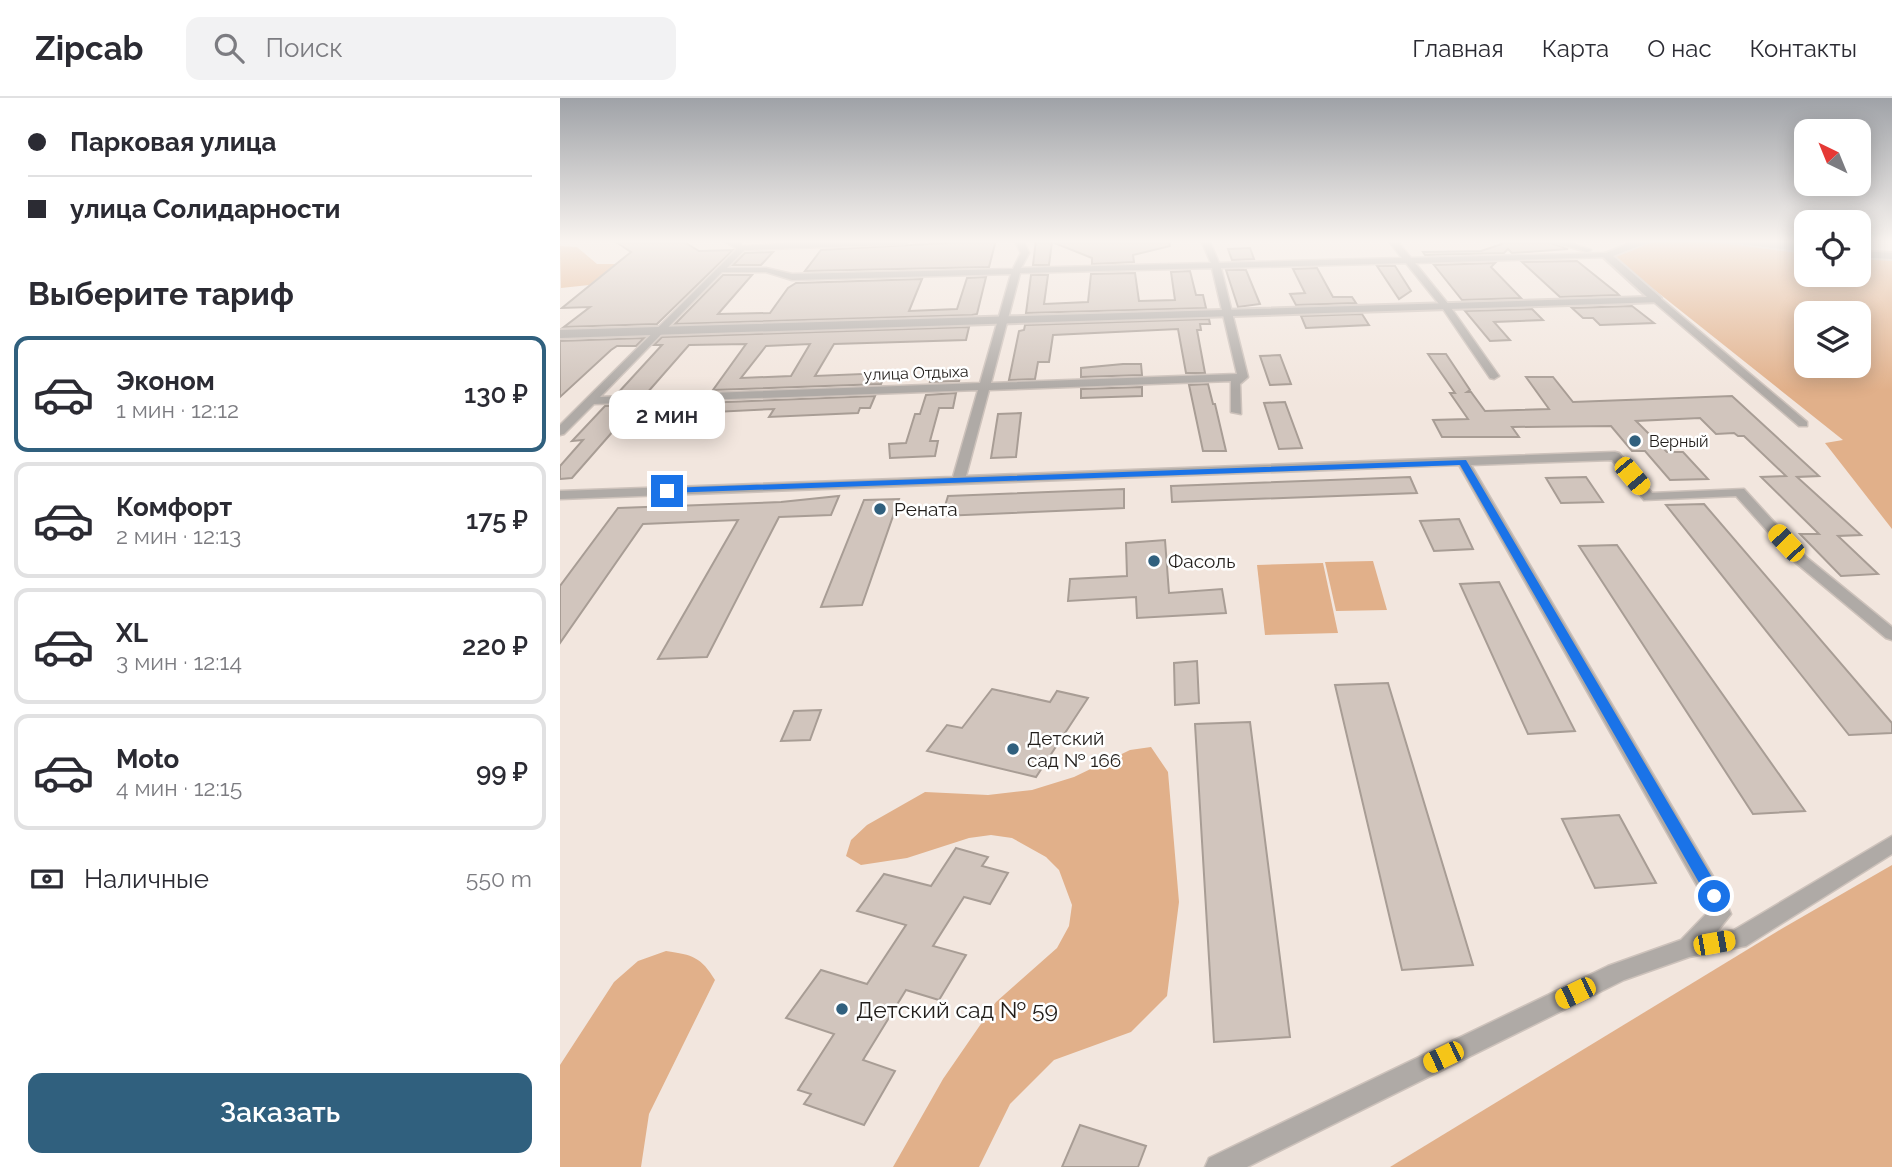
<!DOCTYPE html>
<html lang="ru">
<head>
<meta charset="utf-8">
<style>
	body { margin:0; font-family:Raleway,sans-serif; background:#f2f2f3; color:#2b2b33; height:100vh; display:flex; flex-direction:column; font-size:26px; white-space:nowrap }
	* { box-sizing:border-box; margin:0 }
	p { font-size:23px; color:#7c7c81 }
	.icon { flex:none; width:38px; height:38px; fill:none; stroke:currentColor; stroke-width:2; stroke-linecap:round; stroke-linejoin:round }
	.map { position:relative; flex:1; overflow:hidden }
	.panel { display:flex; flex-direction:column; background:#fff; width:560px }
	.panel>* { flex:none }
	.guide { display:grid; align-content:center; height:154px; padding:0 28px; background:#fff }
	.needle { width:46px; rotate:317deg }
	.fabs { position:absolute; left:1234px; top:21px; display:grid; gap:14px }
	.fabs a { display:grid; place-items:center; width:77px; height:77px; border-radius:14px; background:#fff; box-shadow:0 4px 18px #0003; font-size:35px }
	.end { position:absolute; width:32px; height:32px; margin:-16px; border:9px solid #1a73e8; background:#fff; box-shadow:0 0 0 4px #fff }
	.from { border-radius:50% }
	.bubble { position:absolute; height:49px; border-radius:14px; background:#fff; box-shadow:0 4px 18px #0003; font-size:23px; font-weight:600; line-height:49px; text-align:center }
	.car { position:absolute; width:21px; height:42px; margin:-21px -10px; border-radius:9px; box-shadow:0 0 5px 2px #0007; background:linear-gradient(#f5c518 24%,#345 0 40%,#f5c518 0 76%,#345 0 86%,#f5c518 0) }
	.guide b { display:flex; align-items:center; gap:24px; height:66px; font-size:26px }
	.guide b+b { border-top:2px solid #e1e1e2 }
	.guide i { width:18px; height:18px; background:#2b2b33 }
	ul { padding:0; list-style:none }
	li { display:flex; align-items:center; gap:21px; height:116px; margin:0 14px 10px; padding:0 14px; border:4px solid #e1e1e2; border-radius:14px }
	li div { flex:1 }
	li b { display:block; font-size:26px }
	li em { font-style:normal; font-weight:600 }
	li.current { border-color:#30607e }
	li>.icon { width:63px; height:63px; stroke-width:1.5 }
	h2 { padding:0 28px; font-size:32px; line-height:84px }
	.pay { display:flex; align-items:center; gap:18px; height:77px; padding:0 28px; font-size:26px }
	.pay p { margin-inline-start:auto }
	.primary-button { display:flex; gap:14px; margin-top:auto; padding:14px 28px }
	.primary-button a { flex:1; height:80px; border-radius:14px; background:#30607e; color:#fff; font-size:28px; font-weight:600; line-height:80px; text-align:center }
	header { display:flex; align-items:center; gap:42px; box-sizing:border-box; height:98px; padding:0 35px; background:#fff; border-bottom:2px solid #e1e1e2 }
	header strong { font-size:33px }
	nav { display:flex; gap:38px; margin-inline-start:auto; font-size:24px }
	.search { width:490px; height:63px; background:#f2f2f3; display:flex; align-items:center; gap:18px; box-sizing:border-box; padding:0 24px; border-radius:14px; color:#7c7c81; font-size:26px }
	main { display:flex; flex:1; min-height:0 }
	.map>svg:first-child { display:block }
	.green { fill:#e1b08a; fill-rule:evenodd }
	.building { fill:#d1c5bd; stroke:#a89d95; stroke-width:2; fill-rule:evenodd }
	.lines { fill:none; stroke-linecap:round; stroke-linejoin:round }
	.minor-casing { stroke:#cdc2bb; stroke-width:3 }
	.tertiary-casing { stroke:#cdc2bb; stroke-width:4 }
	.minor { fill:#afaaa6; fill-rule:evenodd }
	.tertiary { fill:#afaaa6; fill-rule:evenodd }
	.route { fill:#1a73e8 }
	.poi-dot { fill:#30607e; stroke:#fff; stroke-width:2.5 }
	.labels { text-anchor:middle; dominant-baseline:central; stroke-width:5; stroke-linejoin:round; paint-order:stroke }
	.far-street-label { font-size:16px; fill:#221e1b; stroke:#fff }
	.far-poi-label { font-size:16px; fill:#221e1b; stroke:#fff; text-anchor:start }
	.poi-label { font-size:19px; fill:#221e1b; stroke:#fff; text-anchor:start }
	.near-poi-label { font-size:23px; fill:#221e1b; stroke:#fff; text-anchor:start }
</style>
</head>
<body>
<header>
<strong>Zipcab</strong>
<div class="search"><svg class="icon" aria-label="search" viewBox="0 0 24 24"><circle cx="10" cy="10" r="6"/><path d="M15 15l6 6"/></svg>Поиск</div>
<nav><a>Главная</a><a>Карта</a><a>О нас</a><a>Контакты</a></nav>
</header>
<main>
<section class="panel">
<div class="guide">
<b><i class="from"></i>Парковая улица</b>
<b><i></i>улица Солидарности</b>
</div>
<h2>Выберите тариф</h2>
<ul>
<li class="current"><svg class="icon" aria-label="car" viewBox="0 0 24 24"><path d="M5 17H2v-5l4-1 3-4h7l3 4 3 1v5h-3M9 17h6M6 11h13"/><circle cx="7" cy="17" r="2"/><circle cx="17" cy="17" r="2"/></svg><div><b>Эконом</b><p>1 мин · 12:12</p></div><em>130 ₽</em></li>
<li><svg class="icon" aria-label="car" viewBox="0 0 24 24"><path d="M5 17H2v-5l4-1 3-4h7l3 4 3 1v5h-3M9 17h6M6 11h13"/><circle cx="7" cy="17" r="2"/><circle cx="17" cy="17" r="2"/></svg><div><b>Комфорт</b><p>2 мин · 12:13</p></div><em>175 ₽</em></li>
<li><svg class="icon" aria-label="car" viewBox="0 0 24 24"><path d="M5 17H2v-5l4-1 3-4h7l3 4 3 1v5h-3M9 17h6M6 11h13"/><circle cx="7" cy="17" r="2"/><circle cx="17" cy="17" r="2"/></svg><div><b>XL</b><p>3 мин · 12:14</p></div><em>220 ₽</em></li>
<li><svg class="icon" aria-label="car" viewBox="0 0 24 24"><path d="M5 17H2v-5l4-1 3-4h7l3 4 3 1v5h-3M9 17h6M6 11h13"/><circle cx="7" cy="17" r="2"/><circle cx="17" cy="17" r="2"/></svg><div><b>Moto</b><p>4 мин · 12:15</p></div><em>99 ₽</em></li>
</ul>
<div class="pay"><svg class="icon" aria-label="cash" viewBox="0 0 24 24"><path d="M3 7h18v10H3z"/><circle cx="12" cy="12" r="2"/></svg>Наличные<p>550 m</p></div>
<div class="primary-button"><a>Заказать</a></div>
</section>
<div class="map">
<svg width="1332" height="1069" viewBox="0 0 1332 1069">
	<rect width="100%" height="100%" fill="#f2e6de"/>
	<g class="green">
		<path d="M1098,142H1143L1246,153V177H1298L1299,159L1332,162V431L1265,345L1283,342L1052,158ZM1246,215H1298V268H1246Z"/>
		<path d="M0,148L17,149L37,166H56L29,187L1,190Z"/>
		<path d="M813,463L827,512L776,513L765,464Z"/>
		<path d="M763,465L778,535L705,537L697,467Z"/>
		<path d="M591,649L608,674L619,804L607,898L571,934L494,962L450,1006L419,1069H333L383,981L436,904L497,850L509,828L512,807L499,772L486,759L452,740L431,737L409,740L347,760L301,767L286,758L291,742L307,727L365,694L428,697L472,692L514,679L570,652Z"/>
		<path d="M1332,767V1069H830L1223,830Z"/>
		<path d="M106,853C133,857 141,859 155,882L89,1016L81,1069H0V967L54,884L78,863Z"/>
	</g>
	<g class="building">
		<path d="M53,142H121L139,153L173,152L97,226L4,229L30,209L2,210L71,154Z"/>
		<path d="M381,142H436L429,169L245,173L261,152L387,145Z"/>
		<path d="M476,142H609L610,148L573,157L574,164L532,166V160L492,144L489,167H473Z"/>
		<path d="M939,142H983L1008,151L952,155L948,151L944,155L865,157L863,154L921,153L942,146Z"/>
		<path d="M690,150L694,161L672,162L668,151Z"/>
		<path d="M213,154L201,167H173L185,155Z"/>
		<path d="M1017,163L1057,195L1059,197L1000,199L962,164Z"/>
		<path d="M935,165L931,169L961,200L902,202L874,167Z"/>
		<path d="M817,168H835L851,193L839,201Z"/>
		<path d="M757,170L773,199H792L796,205L736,207L730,196L745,195L733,171Z"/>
		<path d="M666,172H686L700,206L678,209Z"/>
		<path d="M630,173L636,197H643L646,210L466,215L471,177H488L484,206L528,204L531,176L575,175L579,203L615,202L611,174Z"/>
		<path d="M163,177H192L158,216L210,215L228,190L236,185L362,181L349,213L397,211L407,180L426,179L417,216L412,217L115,226Z"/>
		<path d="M1072,208L1094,225L1040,227L1033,220H1023L1012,210Z"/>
		<path d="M972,211L983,222L934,224L950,242L930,243L905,213Z"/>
		<path d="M802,216L809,227L746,230L741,218Z"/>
		<path d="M649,221L650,226H640L641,232H637L645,275H626L618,231L493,237L489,264H478L475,281L449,282L459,233L464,232L465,227Z"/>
		<path d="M409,229L406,242L274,246L255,278L326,275L321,286L153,292L186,246L129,247L87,295L57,296L102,247H94L102,239ZM250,246L231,278L181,280L206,248Z"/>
		<path d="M84,240L76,248H57L51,252L0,299V243Z"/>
		<path d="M868,256H886L910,292L907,294H911L925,313L989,311L966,279H993L1013,304L1172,298L1259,378L1237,379L1301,437L1278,438L1318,476L1281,478L1240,436H1259L1201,379L1226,378L1184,338H1178L1174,335L1156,336L1140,320L1076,323L1107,354H1123L1148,381L1110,382L1085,353H1072L1051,328L952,329L959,339H882L873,322L908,321L890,295H895Z"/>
		<path d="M720,257L731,286L710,287L700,258Z"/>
		<path d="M563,266H581L582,277L521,279V270Z"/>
		<path d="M374,273L397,272L402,273L399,283L370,284Z"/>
		<path d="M648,286L653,306H655L666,353H643L629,287Z"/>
		<path d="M582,289V298L521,300V291Z"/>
		<path d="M396,295L393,310H379L370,343H378L375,358L330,360L329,346L346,345L355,316H360L366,297Z"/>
		<path d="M315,298L310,310H300L298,315L209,319L214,311L135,315L143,305Z"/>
		<path d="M725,304L742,350L719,351L704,305Z"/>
		<path d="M76,307L12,380L0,381V368L23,342L12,343L45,308Z"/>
		<path d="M461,315L456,359L431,360L438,316Z"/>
		<path d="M850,379L857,395L612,404L611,388Z"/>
		<path d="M1026,379L1043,404L1001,405L986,380Z"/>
		<path d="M564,391V410L382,418L388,398Z"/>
		<path d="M279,398L271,417L219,419L147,559L98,561L178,422L83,426L0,545V488L58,410L221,404Z"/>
		<path d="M339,401L302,507L261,509L304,402Z"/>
		<path d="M1144,406L1332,625V635L1289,637L1106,407Z"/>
		<path d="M899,421L913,451L874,453L860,423Z"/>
		<path d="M605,442L609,495L662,491L666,515L577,520L576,499L508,503L510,481L567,478L566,445Z"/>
		<path d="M1057,447L1245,713L1193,716L1019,448Z"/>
		<path d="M939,484L1015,633L968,636L900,486Z"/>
		<path d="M637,563L639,605L615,607L614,565Z"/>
		<path d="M828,585L913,867L842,872L775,587Z"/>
		<path d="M432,591L490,604L497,593L528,600L476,679L367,653L387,627L402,630Z"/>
		<path d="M261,612L250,642L221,643L234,613Z"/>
		<path d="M690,624L730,939L654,944L635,626Z"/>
		<path d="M1059,717L1096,785L1035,790L1002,721Z"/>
		<path d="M396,750L428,759L422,768L448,775L430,806L404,799L373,848L406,857L379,902L346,892L303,962L335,973L304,1027L244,1006L251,996L238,992L274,936L226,920L261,872L307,886L346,827L297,813L324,776L371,788Z"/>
		<path d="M520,1027L586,1048L578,1069H502Z"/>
	</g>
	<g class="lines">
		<g class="minor-casing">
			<g id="minor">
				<path d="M163,142H173L183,148L330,142L348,144L344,146L184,152L167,170H206L232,176L453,171L461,155L455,142H463L469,155L461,170L651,165L641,142H649L659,165L842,160L828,142H836L851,160L1049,155L1046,159L855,165L889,207L939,278L934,281L930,280L883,211L846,165L661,170L688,279L680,286L681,316L671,314V283L429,292L406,378L1055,354L1059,355L1092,395L1184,391L1246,459L1332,529V542L1326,540L1236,465L1176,398L1084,402L1052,362L911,367L1161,792L1171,816L1156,835L1174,832L1332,738V756L1186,848L1129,859L1064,882L687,1069H645L649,1060L1048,868L1121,842L1148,814L1144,800L899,367L0,401V393L393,379L418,292L34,306L4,336L0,337V327L177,151ZM652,170L677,276L431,285L460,175ZM162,174H206L232,182L451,176L420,285L40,299Z"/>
				<path d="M985,142H999L1031,152L1027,154Z"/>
				<path d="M1094,200H1100L1247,324V328H1239L1094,204Z"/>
			</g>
		</g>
		<g class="tertiary-casing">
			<g id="tertiary">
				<path d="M1079,142H1094L1053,158L1101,200V204L0,240V232L1087,199L1041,157Z"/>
				<path d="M1152,142H1187L1246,148V154Z"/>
				<path d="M1298,153L1332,155V161L1298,159Z"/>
			</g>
		</g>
		<use href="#minor" class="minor"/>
		<use href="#tertiary" class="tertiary"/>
	</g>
	<linearGradient id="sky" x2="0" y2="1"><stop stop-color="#9fa2a7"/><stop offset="0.49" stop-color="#f9f4f0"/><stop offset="1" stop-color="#f9f4f0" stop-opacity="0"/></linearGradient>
	<rect width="1332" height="292" fill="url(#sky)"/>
	<path class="route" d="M906,362L1160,793L1162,798L1160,802H1149L900,367L107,395L102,393L107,390Z"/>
	<g class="poi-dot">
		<circle cx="1075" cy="343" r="7"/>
		<circle cx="320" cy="411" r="7"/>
		<circle cx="594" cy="463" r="7"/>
		<circle cx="453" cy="651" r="7"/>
		<circle cx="282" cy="911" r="7"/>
	</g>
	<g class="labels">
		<g class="far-street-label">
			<text transform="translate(356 275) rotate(-2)">улица Отдыха</text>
		</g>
		<g class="far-poi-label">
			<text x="1089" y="343">Верный</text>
		</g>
		<g class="poi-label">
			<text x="334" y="411">Рената</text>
			<text x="608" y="463">Фасоль</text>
			<text x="467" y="640">Детский<tspan x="467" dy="22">сад № 166</tspan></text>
		</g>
		<g class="near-poi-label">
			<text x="296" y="911">Детский сад № 59</text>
		</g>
	</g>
</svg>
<div class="fabs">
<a><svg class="needle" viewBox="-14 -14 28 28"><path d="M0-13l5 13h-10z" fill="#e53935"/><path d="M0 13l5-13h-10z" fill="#7c7c81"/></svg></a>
<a><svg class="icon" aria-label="locate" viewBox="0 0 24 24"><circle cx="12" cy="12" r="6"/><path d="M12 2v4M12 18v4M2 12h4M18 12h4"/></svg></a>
<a><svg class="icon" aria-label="layers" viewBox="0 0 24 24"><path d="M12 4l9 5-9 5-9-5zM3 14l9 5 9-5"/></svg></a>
</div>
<i class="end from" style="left:1154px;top:798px"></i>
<i class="end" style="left:107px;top:393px"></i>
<div class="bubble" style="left:49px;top:292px;width:116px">2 мин</div>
<i class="car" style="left:1072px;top:378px;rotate:140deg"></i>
<i class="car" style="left:1226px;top:445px;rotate:317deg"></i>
<i class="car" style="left:1154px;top:845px;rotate:80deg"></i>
<i class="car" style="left:1015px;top:895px;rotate:244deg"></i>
<i class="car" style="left:883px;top:959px;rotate:244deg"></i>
</div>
</main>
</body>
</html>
